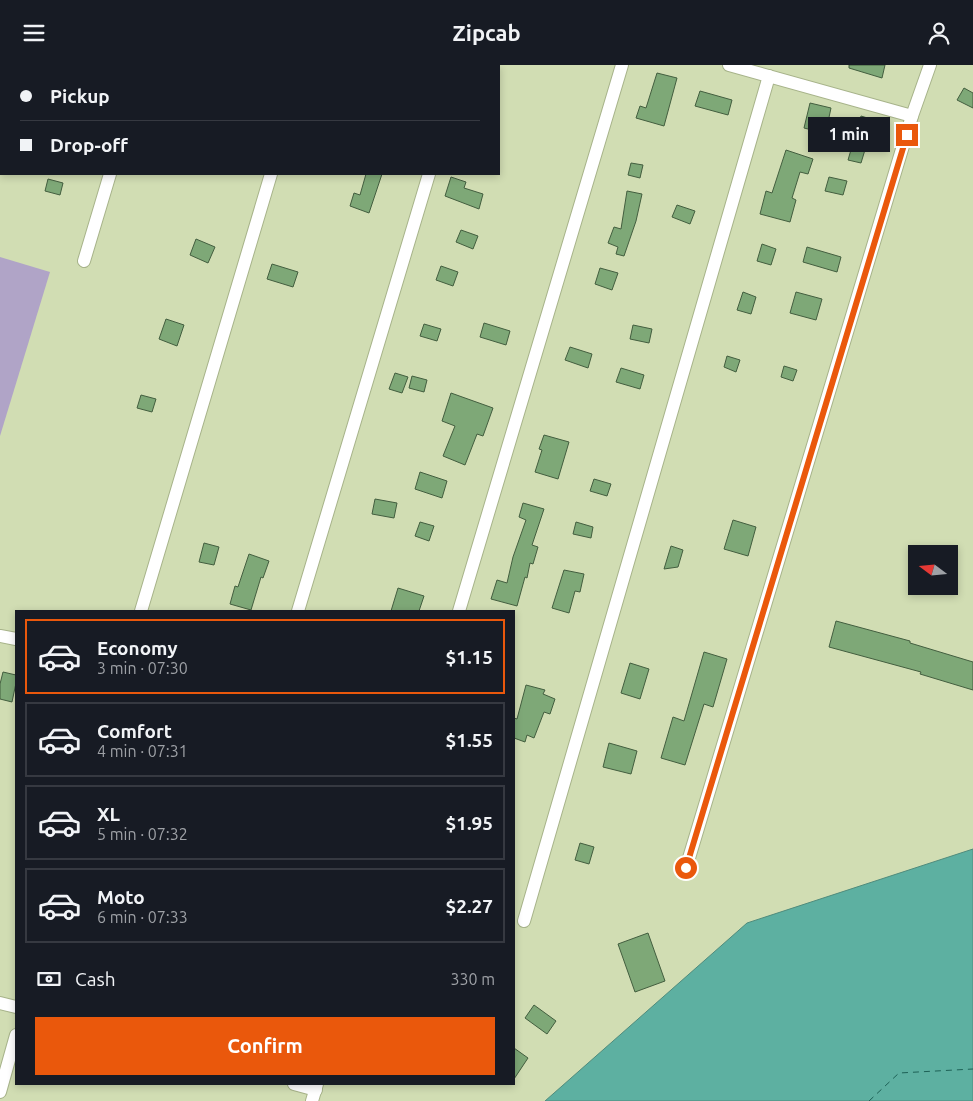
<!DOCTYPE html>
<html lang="en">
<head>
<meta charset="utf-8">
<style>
	body { margin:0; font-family:Ubuntu,sans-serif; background:#242831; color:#f1f3f6; height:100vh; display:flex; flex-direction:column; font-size:19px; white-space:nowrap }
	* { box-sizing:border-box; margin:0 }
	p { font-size:16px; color:#9ea1a6 }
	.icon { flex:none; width:28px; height:28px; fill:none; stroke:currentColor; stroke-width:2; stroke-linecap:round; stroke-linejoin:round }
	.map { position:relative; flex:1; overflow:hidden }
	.details { position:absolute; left:15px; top:545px; width:500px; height:475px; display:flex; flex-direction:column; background:#171b24; border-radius:0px; box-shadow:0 2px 8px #0003 }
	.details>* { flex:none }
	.guide { position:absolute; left:0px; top:0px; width:500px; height:110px; box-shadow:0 2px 8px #0003; display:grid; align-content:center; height:110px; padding:0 20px; background:#171b24 }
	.needle { width:32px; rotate:286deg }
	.tools { position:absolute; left:908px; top:480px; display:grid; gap:10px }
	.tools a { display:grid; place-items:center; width:50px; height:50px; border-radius:0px; background:#171b24; box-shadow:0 2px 8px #0003; font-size:25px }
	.end { position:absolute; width:22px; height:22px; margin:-11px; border:6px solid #ea580c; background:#fff; box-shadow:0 0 0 2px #fff }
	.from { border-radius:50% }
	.bubble { position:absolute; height:35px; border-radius:0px; background:#171b24; box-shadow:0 2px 8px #0003; font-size:16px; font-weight:700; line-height:35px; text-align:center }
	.guide b { display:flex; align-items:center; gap:18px; height:48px; font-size:19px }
	.guide b+b { border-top:1px solid #363941 }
	.guide i { width:12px; height:12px; background:#f1f3f6 }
	ul { padding:9px 0 0; list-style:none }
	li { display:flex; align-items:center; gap:15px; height:75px; margin:0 10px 8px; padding:0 10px; border:2px solid #363941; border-radius:0px }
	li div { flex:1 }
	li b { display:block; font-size:19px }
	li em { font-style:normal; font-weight:700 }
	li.active { border-color:#ea580c }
	li>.icon { width:45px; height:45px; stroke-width:1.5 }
	.pay { display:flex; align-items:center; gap:12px; height:55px; padding:0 20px; font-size:19px }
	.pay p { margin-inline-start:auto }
	.button { display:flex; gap:10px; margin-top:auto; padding:10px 20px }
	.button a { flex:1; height:58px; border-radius:0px; background:#ea580c; color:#fff; font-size:20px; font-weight:700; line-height:58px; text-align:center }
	header { display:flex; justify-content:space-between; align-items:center; height:65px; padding:0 20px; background:#171b24; font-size:22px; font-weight:700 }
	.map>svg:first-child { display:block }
	.green { fill:#b0a4c7 }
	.water { fill:#5db0a1; stroke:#508b7c }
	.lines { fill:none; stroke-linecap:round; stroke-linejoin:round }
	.ferry { stroke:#1d6156; stroke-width:1; stroke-dasharray:6 5; stroke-linecap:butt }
	.building { fill:#7ea877; stroke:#435e3f }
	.minor-casing { stroke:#a7b38a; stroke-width:14 }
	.minor { stroke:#fff; stroke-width:12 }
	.route { stroke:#ea580c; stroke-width:6 }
</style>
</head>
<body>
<header><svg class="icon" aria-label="menu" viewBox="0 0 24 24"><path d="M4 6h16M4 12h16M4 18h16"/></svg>Zipcab<svg class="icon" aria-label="person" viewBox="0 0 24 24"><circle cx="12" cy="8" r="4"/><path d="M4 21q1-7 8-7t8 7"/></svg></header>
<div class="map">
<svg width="973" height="1036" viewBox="0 0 973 1036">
	<rect width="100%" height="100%" fill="#d1ddb3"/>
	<path class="green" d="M0,192L50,207L0,371Z"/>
	<path class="water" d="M973,784V1036H545L747,858Z"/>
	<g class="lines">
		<path class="ferry" d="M869,1036L899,1008L973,1004"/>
	</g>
	<g class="building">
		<path d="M849,0H885L882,13L849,3Z"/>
		<path d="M657,8L677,13L664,61L636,53L640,41L646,43Z"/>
		<path d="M964,23L973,28V43L957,35Z"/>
		<path d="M700,26L732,35L728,50L695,41Z"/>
		<path d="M810,38L831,43L828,57L818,55L816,66L804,63Z"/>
		<path d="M861,51L874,55L861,98L848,95Z"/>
		<path d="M786,85L813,94L808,109L800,107L792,133L796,135L790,157L760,149L766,126L772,128Z"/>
		<path d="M631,98L643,100L640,113L628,110Z"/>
		<path d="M366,109H382L369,148L350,141L354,128L360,130Z"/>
		<path d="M451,112L466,117L464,123L483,129L479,144L445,131Z"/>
		<path d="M829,112L847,116L843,130L825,126Z"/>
		<path d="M48,114L63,118L60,130L45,126Z"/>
		<path d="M627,126L642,129L636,156L624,191L616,189L618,182L608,178L614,162L621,164Z"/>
		<path d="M677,140L695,146L690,159L672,152Z"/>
		<path d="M461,165L478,171L473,184L456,177Z"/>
		<path d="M196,174L215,182L208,198L190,190Z"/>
		<path d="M762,179L776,184L771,200L757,196Z"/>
		<path d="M807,182L841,192L837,207L803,197Z"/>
		<path d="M272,199L298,207L293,222L267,214Z"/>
		<path d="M441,201L458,207L453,221L436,215Z"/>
		<path d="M600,203L618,208L612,225L595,219Z"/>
		<path d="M743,227L756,232L751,249L737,245Z"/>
		<path d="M796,227L822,234L816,255L790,248Z"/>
		<path d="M166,254L184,260L177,281L159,274Z"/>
		<path d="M484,258L510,266L506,280L480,272Z"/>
		<path d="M424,259L441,264L437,276L420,271Z"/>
		<path d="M633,260L652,264L649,278L630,274Z"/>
		<path d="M570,282L592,289L588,303L565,295Z"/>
		<path d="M727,291L740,295L736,307L724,302Z"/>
		<path d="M784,301L797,305L793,316L781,312Z"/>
		<path d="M621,303L644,310L640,324L616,317Z"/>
		<path d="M395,308L408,312L402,328L389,324Z"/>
		<path d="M412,311L427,315L424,327L409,323Z"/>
		<path d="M451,328L493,343L483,371L477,369L465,400L443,391L455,361L442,356Z"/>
		<path d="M141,330L156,334L152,347L137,343Z"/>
		<path d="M544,370L569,377L558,414L535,407L542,385L539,384Z"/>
		<path d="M420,407L447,416L442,433L415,424Z"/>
		<path d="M594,414L611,419L607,431L590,426Z"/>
		<path d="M375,434L397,438L394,453L372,449Z"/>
		<path d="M523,438L544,444L532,480L538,482L533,499L530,498L527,513L525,512L517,541L491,534L497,515L507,518L513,492L526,455L519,452Z"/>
		<path d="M733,455L756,462L748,491L724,484Z"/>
		<path d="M420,457L434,461L429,476L415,471Z"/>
		<path d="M576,457L593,462L591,473L573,469Z"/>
		<path d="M204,478L219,482L214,500L199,497Z"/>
		<path d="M671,481L683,485L678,502L664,504Z"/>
		<path d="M249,489L269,496L263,513L261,512L251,545L230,539L235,521L238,522Z"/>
		<path d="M564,505L584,509L580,527L575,526L569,548L552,543Z"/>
		<path d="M398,523L424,531L419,546H391Z"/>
		<path d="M836,556L910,576V578L973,597V625L920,609L921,607L829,582Z"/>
		<path d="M704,587L727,594L713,642L704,639L685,700L661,693L673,652L684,656Z"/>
		<path d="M630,598L649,604L640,634L621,628Z"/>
		<path d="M3,607L16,610V618L12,637L0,634V619Z"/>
		<path d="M526,620L545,625L543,629L555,634L550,649L544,647L534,673L527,670L525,677L514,673V653L517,654Z"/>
		<path d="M609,678L637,686L631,709L603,702Z"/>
		<path d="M580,778L594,782L589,799L575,795Z"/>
		<path d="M648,868L665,916L635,927L618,879Z"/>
		<path d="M534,940L556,956L547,969L525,953Z"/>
		<path d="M514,983L528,993L514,1014Z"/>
	</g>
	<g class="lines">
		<g class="minor-casing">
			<g id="minor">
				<path d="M729,0L912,51"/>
				<path d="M141,1L142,0"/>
				<path d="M302,1L303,0"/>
				<path d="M461,1L462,0"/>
				<path d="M84,196L110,109"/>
				<path d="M141,546L271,109"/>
				<path d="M298,546L429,109"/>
				<path d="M459,546L622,0"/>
				<path d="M0,571L16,574"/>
				<path d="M686,803L912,51L930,0"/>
				<path d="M524,856L769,11"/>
				<path d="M0,938L16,942"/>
				<path d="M294,1019L316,1025"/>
				<path d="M0,1027L16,970"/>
				<path d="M312,1036L317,1019"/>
			</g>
		</g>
		<use href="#minor" class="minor"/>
	</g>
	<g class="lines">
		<path class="route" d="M686,803L907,70"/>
	</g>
</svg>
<div class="tools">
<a><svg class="needle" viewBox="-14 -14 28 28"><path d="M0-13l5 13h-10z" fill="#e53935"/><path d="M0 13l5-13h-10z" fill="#9ea1a6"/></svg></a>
</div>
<i class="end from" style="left:686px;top:803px"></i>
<i class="end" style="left:907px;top:70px"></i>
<div class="bubble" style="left:808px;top:52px;width:82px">1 min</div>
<div class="guide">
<b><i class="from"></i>Pickup</b>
<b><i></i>Drop-off</b>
</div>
<section class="details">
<ul>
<li class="active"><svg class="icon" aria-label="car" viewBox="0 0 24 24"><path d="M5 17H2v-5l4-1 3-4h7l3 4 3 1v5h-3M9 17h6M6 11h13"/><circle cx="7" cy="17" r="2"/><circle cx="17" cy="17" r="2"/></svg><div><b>Economy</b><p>3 min · 07:30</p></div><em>$1.15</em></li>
<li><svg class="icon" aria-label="car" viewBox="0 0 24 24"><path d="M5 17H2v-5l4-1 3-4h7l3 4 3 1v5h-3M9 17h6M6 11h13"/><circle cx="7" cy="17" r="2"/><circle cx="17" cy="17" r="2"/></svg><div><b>Comfort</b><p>4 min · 07:31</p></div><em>$1.55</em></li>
<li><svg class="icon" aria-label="car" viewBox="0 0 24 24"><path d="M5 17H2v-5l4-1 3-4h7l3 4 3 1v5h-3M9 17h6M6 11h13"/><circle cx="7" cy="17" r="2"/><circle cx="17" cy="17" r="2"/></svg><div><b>XL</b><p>5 min · 07:32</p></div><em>$1.95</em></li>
<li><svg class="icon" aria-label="car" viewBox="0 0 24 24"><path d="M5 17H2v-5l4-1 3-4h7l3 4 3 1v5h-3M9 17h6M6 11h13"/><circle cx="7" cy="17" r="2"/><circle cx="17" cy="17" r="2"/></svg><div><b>Moto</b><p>6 min · 07:33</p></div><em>$2.27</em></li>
</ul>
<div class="pay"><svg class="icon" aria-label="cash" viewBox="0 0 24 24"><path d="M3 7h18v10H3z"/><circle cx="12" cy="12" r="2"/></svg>Cash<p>330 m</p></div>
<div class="button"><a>Confirm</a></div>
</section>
</div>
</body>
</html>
